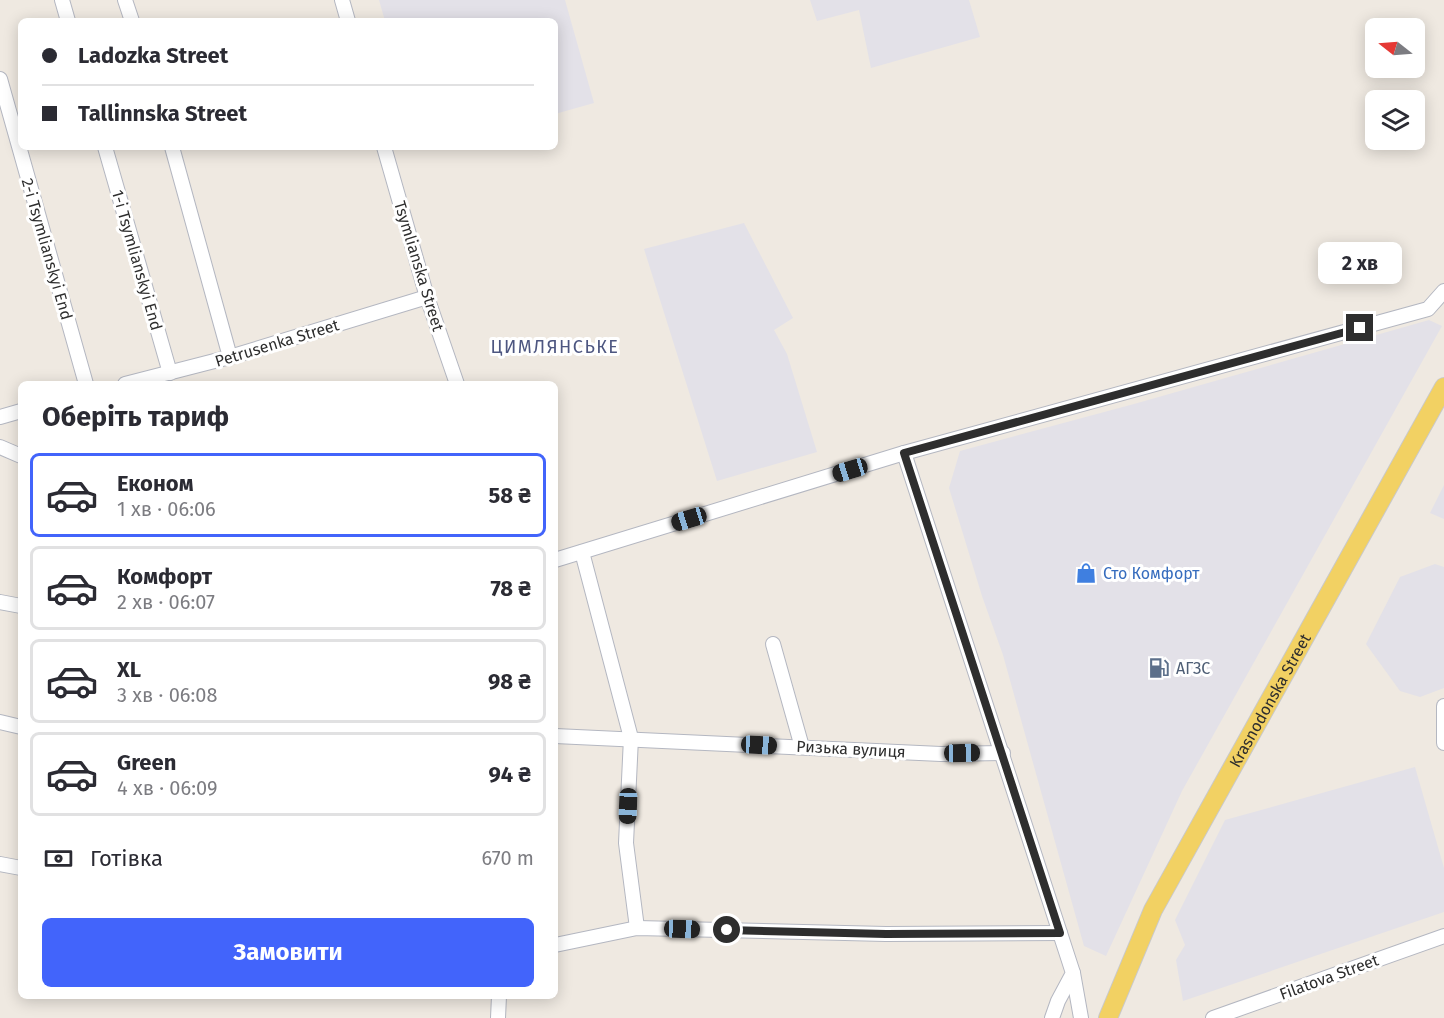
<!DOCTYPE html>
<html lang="uk">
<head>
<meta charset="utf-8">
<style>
	body { margin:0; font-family:"Fira Sans",sans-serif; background:#f2f2f3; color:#2b2b33; height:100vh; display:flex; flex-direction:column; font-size:22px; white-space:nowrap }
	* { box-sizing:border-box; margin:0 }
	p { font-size:20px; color:#7c7c81 }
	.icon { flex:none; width:33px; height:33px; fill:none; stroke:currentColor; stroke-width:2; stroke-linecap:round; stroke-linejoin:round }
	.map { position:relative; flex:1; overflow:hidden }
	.panel { position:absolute; left:18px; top:381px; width:540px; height:618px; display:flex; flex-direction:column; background:#fff; border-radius:9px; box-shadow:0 3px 15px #0003 }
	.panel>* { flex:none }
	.guide { position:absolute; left:18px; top:18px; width:540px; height:132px; border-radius:9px; box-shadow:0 3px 15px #0003; display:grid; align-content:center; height:132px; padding:0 24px; background:#fff }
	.needle { width:39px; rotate:287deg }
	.buttons { position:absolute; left:1365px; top:18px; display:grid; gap:12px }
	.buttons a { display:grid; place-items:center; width:60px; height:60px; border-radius:9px; background:#fff; box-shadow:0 3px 15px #0003; font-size:30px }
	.end { position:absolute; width:27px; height:27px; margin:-14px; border:8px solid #2e2e2e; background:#fff; box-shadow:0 0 0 3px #fff }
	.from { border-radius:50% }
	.bubble { position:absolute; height:42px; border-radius:9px; background:#fff; box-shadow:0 3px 15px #0003; font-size:20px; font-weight:700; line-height:42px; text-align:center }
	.car { position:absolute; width:18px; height:36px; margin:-18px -9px; border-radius:8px; box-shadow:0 0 4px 2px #0007; background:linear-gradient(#222 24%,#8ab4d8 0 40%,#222 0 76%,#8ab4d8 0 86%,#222 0) }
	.guide b { display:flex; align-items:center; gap:21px; height:57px; font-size:22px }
	.guide b+b { border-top:2px solid #e1e1e2 }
	.guide i { width:15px; height:15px; background:#2b2b33 }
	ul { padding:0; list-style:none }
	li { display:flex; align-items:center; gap:18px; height:84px; margin:0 12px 9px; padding:0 12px; border:3px solid #e1e1e2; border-radius:9px }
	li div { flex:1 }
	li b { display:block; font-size:22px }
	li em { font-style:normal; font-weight:700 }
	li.selected { border-color:#4264fb }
	li>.icon { width:54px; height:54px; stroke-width:1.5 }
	h2 { padding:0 24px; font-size:27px; line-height:72px }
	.pay { display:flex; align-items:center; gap:15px; height:66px; padding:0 24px; font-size:22px }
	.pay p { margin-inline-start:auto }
	.action { display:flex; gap:12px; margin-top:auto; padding:12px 24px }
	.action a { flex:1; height:69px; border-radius:9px; background:#4264fb; color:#fff; font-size:24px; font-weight:700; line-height:69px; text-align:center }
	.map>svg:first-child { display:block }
	.industrial { fill:#e3e1e8 }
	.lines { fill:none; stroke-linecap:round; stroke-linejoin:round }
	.minor-casing { stroke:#b4b7c1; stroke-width:16 }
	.major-casing { stroke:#c9c9c9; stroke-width:20 }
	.minor { stroke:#fff; stroke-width:14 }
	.major { stroke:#f2d163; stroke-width:18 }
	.route { stroke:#2e2e2e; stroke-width:8 }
	.labels { text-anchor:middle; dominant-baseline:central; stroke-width:6; stroke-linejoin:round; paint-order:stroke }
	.street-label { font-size:16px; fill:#2e2e2e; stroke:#fff }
	.shop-label { font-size:16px; fill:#366cbe; stroke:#fff; text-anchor:start }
	.service-label { font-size:16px; fill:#4e5e75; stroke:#fff; text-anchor:start }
	.neighbourhood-label { font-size:18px; letter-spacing:1.5px; fill:#4d5680; stroke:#fff }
</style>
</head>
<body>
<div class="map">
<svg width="1444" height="1018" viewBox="0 0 1444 1018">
	<rect width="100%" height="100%" fill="#efe9e1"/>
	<g class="industrial">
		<path d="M379,0H565L594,103L555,114V21H385Z"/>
		<path d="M810,0H969L980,37L871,68L859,10L817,21Z"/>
		<path d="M744,223L793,318L774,330L787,354L817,452L717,481L644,249Z"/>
		<path d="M1429,320L1442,326L1182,791L1106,956L1084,946L1003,655L982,596L949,488L960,451L1134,404Z"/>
		<path d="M1444,485V519L1430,513Z"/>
		<path d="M1435,564L1444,567V688L1420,697L1400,691L1366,644L1400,577Z"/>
		<path d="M1415,767L1444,868V912L1183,1001L1176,960L1185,945L1175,920L1225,820Z"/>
	</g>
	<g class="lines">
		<g class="minor-casing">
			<g id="minor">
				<path d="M62,0L68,21"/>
				<path d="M125,0L132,21"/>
				<path d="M342,0L348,21"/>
				<path d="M0,79L86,384"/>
				<path d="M105,147L170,373"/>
				<path d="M172,147L230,357"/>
				<path d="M384,147L427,297L457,384"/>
				<path d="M125,384L230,357L427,297"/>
				<path d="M0,417L21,411"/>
				<path d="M0,447L21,456"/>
				<path d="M904,453L1073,973L1058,1001L1052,1018"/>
				<path d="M582,552L631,738L626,843L637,928"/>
				<path d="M555,560L904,453L1428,309L1444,291"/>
				<path d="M0,602L21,606"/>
				<path d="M773,644L802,747"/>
				<path d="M1444,706V743"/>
				<path d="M0,722L21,727"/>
				<path d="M555,736L941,754L1003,753"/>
				<path d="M0,864L21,868"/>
				<path d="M555,945L637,928L886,934L1060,933"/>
				<path d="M1073,973L1081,1018"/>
				<path d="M498,1018L499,996"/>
				<path d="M1213,1018L1444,936"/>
			</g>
		</g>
		<g class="major-casing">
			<g id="major">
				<path id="s1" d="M1108,1018L1153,910L1444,387"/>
			</g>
		</g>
		<use href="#minor" class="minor"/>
		<use href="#major" class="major"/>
	</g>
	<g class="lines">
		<path class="route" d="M727,930L886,934L1060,933L904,453L1360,328"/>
	</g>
	<defs>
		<g id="shop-bare" transform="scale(1.62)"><path d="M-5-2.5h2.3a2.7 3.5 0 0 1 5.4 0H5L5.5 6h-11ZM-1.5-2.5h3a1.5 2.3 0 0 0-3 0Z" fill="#3f7fe0" stroke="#fff" stroke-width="2.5" paint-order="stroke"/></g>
		<g id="fuel-bare" transform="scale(1.62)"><path d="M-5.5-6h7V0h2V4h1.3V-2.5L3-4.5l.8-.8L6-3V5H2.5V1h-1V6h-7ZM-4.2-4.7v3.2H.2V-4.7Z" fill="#5c6f8a" stroke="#fff" stroke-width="2.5" paint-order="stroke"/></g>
	</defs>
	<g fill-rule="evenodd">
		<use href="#shop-bare" x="1086" y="573"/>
		<use href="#fuel-bare" x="1159" y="668"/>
	</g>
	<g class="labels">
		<g class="street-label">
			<text transform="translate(47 249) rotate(74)">2-i Tsymlianskyi End</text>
			<text transform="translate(137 260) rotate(74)">1-i Tsymlianskyi End</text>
			<text transform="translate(419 266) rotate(73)">Tsymlianska Street</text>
			<text transform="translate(277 343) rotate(-17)">Petrusenka Street</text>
			<text stroke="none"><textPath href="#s1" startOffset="357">Krasnodonska Street</textPath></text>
			<text transform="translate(851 749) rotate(3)">Ризька вулиця</text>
			<text transform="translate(1329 977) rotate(-20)">Filatova Street</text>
		</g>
		<g class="shop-label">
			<text x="1103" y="573">Сто Комфорт</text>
		</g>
		<g class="service-label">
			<text x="1176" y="668">АГЗС</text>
		</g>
		<g class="neighbourhood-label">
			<text x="555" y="347">ЦИМЛЯНСЬКЕ</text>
		</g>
	</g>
</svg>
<div class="buttons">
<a><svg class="needle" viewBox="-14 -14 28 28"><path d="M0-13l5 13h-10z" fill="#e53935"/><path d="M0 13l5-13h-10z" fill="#7c7c81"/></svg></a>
<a><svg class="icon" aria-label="layers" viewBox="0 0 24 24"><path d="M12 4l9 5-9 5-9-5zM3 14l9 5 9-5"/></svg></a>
</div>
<i class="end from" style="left:727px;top:930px"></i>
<i class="end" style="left:1360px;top:328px"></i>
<div class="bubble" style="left:1318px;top:242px;width:84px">2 хв</div>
<i class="car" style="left:850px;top:470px;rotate:253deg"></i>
<i class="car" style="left:689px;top:519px;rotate:253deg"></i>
<i class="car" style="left:759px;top:745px;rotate:93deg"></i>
<i class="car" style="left:962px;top:753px;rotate:89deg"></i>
<i class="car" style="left:628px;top:806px;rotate:182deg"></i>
<i class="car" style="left:682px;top:929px;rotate:92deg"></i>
<div class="guide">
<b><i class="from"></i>Ladozka Street</b>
<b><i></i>Tallinnska Street</b>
</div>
<section class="panel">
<h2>Оберіть тариф</h2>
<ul>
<li class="selected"><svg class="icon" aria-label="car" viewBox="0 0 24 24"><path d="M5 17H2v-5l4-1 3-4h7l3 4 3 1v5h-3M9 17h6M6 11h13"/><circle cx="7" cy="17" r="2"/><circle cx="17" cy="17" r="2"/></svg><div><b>Економ</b><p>1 хв · 06:06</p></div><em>58 ₴</em></li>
<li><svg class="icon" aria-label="car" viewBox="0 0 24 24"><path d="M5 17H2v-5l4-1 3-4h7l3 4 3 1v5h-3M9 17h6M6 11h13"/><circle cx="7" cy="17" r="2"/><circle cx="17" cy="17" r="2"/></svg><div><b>Комфорт</b><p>2 хв · 06:07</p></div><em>78 ₴</em></li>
<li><svg class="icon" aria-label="car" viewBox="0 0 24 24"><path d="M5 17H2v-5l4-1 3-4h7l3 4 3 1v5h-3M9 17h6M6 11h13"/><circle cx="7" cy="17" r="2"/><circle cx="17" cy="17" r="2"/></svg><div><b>XL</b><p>3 хв · 06:08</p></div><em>98 ₴</em></li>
<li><svg class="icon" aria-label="car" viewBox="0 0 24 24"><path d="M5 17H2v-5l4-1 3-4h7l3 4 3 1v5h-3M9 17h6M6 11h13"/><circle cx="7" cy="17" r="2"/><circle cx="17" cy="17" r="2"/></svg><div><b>Green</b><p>4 хв · 06:09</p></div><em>94 ₴</em></li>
</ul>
<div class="pay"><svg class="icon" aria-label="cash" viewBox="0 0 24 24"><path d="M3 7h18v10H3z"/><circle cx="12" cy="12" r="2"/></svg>Готівка<p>670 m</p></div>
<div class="action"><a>Замовити</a></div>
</section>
</div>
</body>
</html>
